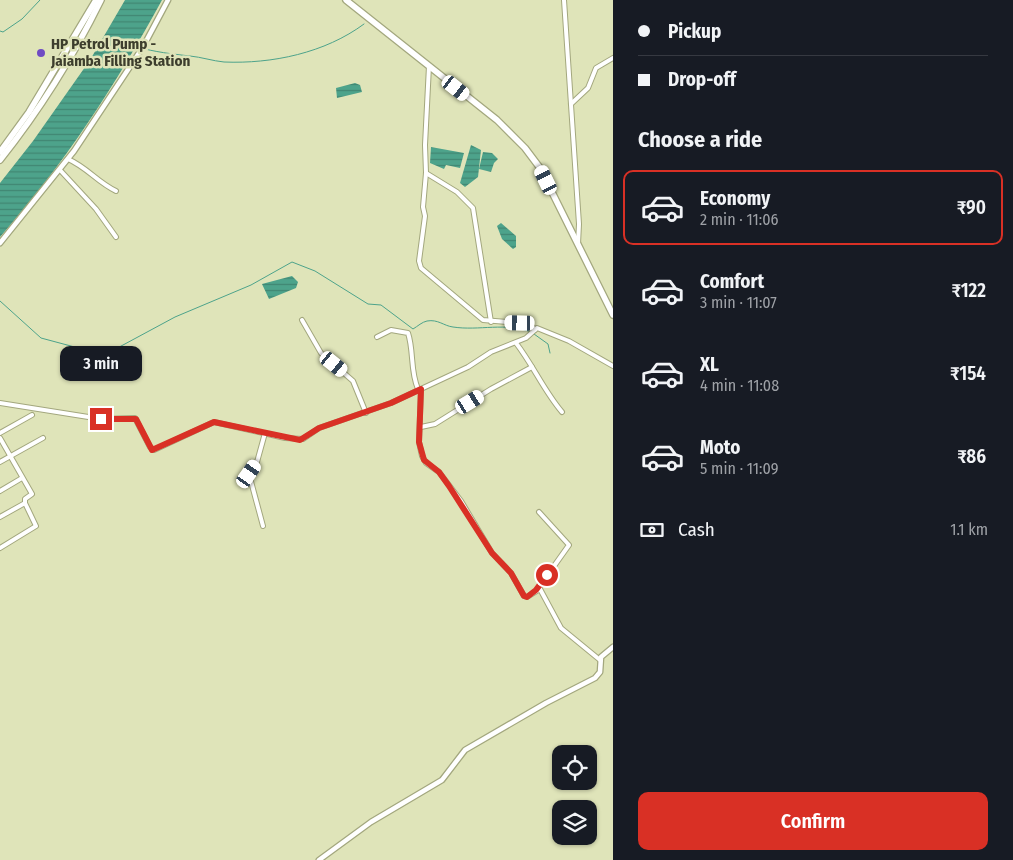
<!DOCTYPE html>
<html lang="en">
<head>
<meta charset="utf-8">
<style>
	body { margin:0; font-family:"Fira Sans Condensed",sans-serif; background:#242831; color:#f1f3f6; height:100vh; display:flex; flex-direction:column; font-size:19px; white-space:nowrap }
	* { box-sizing:border-box; margin:0 }
	p { font-size:16px; color:#9ea1a6 }
	.icon { flex:none; width:28px; height:28px; fill:none; stroke:currentColor; stroke-width:2; stroke-linecap:round; stroke-linejoin:round }
	.map { position:relative; flex:1; overflow:hidden }
	.side { display:flex; flex-direction:column; background:#171b24; width:400px }
	.side>* { flex:none }
	.top-card { display:grid; align-content:center; height:110px; padding:0 25px; background:#171b24 }
	.buttons { position:absolute; left:552px; top:745px; display:grid; gap:10px }
	.buttons a { display:grid; place-items:center; width:45px; height:45px; border-radius:10px; background:#171b24; box-shadow:0 1px 4px #0004; font-size:25px }
	.end { position:absolute; width:22px; height:22px; margin:-11px; border:6px solid #d93025; background:#fff; box-shadow:0 0 0 2px #fff }
	.from { border-radius:50% }
	.bubble { position:absolute; height:35px; border-radius:10px; background:#171b24; box-shadow:0 1px 4px #0004; font-size:16px; font-weight:600; line-height:35px; text-align:center }
	.car { position:absolute; width:15px; height:30px; margin:-15px -8px; border-radius:6px; box-shadow:0 0 4px 1px #0007; background:linear-gradient(#fff 24%,#345 0 40%,#fff 0 76%,#345 0 86%,#fff 0) }
	.top-card b { display:flex; align-items:center; gap:18px; height:48px; font-size:19px }
	.top-card b+b { border-top:1px solid #363941 }
	.top-card i { width:12px; height:12px; background:#f1f3f6 }
	ul { padding:0; list-style:none }
	li { display:flex; align-items:center; gap:15px; height:75px; margin:0 10px 8px; padding:0 15px; border:2px solid transparent; border-radius:10px }
	li div { flex:1 }
	li b { display:block; font-size:19px }
	li em { font-style:normal; font-weight:600 }
	li.selected { border-color:#d93025 }
	li>.icon { width:45px; height:45px; stroke-width:1.5 }
	h2 { padding:0 25px; font-size:22px; line-height:60px }
	.pay { display:flex; align-items:center; gap:12px; height:55px; padding:0 25px; font-size:19px }
	.pay p { margin-inline-start:auto }
	.action { display:flex; gap:10px; margin-top:auto; padding:10px 25px }
	.action a { flex:1; height:58px; border-radius:10px; background:#d93025; color:#fff; font-size:20px; font-weight:600; line-height:58px; text-align:center }
	main { display:flex; flex:1; min-height:0 }
	.map>svg:first-child { display:block }
	.water { fill:url(#water-rules) }
	.lines { fill:none; stroke-linecap:round; stroke-linejoin:round }
	.stream { stroke:#4da38b; stroke-width:1 }
	.minor-casing { stroke:#a3a77e; stroke-width:6 }
	.tertiary-casing { stroke:#a3a77e; stroke-width:7 }
	.trunk-casing { stroke:#a3a77e; stroke-width:8 }
	.minor { stroke:#fff; stroke-width:4 }
	.tertiary { stroke:#fff; stroke-width:4.5 }
	.trunk { stroke:#fff; stroke-width:5.5 }
	.route { stroke:#d93025; stroke-width:6 }
	.poi-dot { fill:#6f4bc3; stroke:#dfe4b9; stroke-width:2 }
	.labels { text-anchor:middle; dominant-baseline:central; stroke-width:5; stroke-linejoin:round; paint-order:stroke }
	.poi-label { font-size:15px; font-weight:bold; fill:#3d3e2d; stroke:#dfe4b9; text-anchor:start }
</style>
</head>
<body>
<main>
<div class="map">
<svg width="613" height="860" viewBox="0 0 613 860">
	<defs>
		<pattern id="water-rules" width="6" height="5" patternUnits="userSpaceOnUse" patternTransform="scale(1.25)"><rect width="6" height="5" fill="#4da38b"/><path d="M0 2.5h6" fill="none" stroke="#418672"/></pattern>
	</defs>
	<rect width="100%" height="100%" fill="#dfe4b9"/>
	<g class="water">
		<path d="M125,0H162C117,83 63,166 0,237V183L33,141L90,60Z"/>
		<path d="M355,83L360,85L362,92L337,98L336,88Z"/>
		<path d="M471,145L481,150L478,177L465,187L460,183Z"/>
		<path d="M431,147L464,153L460,168L446,165L444,169L430,163Z"/>
		<path d="M483,152L492,153L498,159L494,163L491,172L479,169Z"/>
		<path d="M501,223L516,236V247L513,249L502,239L497,226Z"/>
		<path d="M292,276L298,282L296,288L269,299L262,284Z"/>
	</g>
	<g class="lines">
		<g class="stream">
			<path d="M0,31L3,32L22,19L40,0"/>
			<path d="M137,47C155,52 172,54 190,56C201,57 213,61 224,62C272,64 325,53 364,24"/>
			<path d="M0,301L41,338L97,353L110,352L175,317L251,285L292,262L315,271L368,304L381,305L413,329C418,326 422,322 427,321C438,319 444,326 453,327C479,331 506,322 531,332"/>
			<path d="M534,334L548,344L550,353"/>
		</g>
		<g class="minor-casing">
			<g id="minor">
				<path d="M564,0L579,224L578,244"/>
				<path d="M429,66L425,145L426,173L423,207L425,216L419,261L421,268L483,320L530,324L535,330"/>
				<path d="M571,104L588,88L596,68L613,58"/>
				<path d="M68,159C88,168 97,182 116,191"/>
				<path d="M60,170L96,209L116,237"/>
				<path d="M426,173L457,192L473,208L491,322"/>
				<path d="M302,320L321,353L353,381L366,413"/>
				<path d="M377,337L391,330L408,333C414,351 410,371 418,389"/>
				<path d="M516,343C533,365 544,391 562,412"/>
				<path d="M421,389L419,442L422,456L426,463L439,472L461,501L492,553L511,573L524,596L527,597L540,589L561,628L600,660"/>
				<path d="M0,403L101,419L135,418L150,447L154,450L214,422L285,438L303,439L319,428L391,403L468,367L491,352L526,338L537,328L569,341L613,366"/>
				<path d="M421,427L435,424L491,389L532,367"/>
				<path d="M0,433L32,415"/>
				<path d="M0,438L32,494L25,499V503L0,517"/>
				<path d="M0,462L43,438"/>
				<path d="M0,491L22,478"/>
				<path d="M263,526L249,474L257,462L265,433"/>
				<path d="M0,548L36,526L25,503"/>
				<path d="M537,590L569,545L539,512"/>
			</g>
		</g>
		<g class="tertiary-casing">
			<g id="tertiary">
				<path d="M143,47L168,0"/>
				<path d="M0,243L74,151L141,50"/>
				<path d="M319,860L371,822L442,780L465,750L546,703L595,678L600,672L601,657L613,647"/>
			</g>
		</g>
		<g class="trunk-casing">
			<g id="trunk">
				<path d="M346,0L497,120L525,148L540,168L613,315"/>
				<path d="M0,152L29,112L96,0"/>
				<path d="M0,160C39,111 73,57 101,0"/>
			</g>
		</g>
		<use href="#minor" class="minor"/>
		<use href="#tertiary" class="tertiary"/>
		<use href="#trunk" class="trunk"/>
	</g>
	<g class="lines">
		<path class="route" d="M101,419H136L152,450L214,422L300,440L319,428L391,403L421,389L419,442L424,460L439,472L449,486L492,553L511,573L524,596L527,597L536,590L547,575"/>
	</g>
	<circle class="poi-dot" cx="41" cy="53" r="5"/>
	<g class="labels">
		<g class="poi-label">
			<text x="51" y="44">HP Petrol Pump -<tspan x="51" dy="17">Jaiamba Filling Station</tspan></text>
		</g>
	</g>
</svg>
<div class="buttons">
<a><svg class="icon" aria-label="locate" viewBox="0 0 24 24"><circle cx="12" cy="12" r="6"/><path d="M12 2v4M12 18v4M2 12h4M18 12h4"/></svg></a>
<a><svg class="icon" aria-label="layers" viewBox="0 0 24 24"><path d="M12 4l9 5-9 5-9-5zM3 14l9 5 9-5"/></svg></a>
</div>
<i class="end from" style="left:547px;top:575px"></i>
<i class="end" style="left:101px;top:419px"></i>
<div class="bubble" style="left:60px;top:346px;width:82px">3 min</div>
<i class="car" style="left:456px;top:88px;rotate:128deg"></i>
<i class="car" style="left:546px;top:180px;rotate:334deg"></i>
<i class="car" style="left:520px;top:323px;rotate:271deg"></i>
<i class="car" style="left:334px;top:364px;rotate:129deg"></i>
<i class="car" style="left:470px;top:402px;rotate:59deg"></i>
<i class="car" style="left:249px;top:474px;rotate:35deg"></i>
</div>
<section class="side">
<div class="top-card">
<b><i class="from"></i>Pickup</b>
<b><i></i>Drop-off</b>
</div>
<h2>Choose a ride</h2>
<ul>
<li class="selected"><svg class="icon" aria-label="car" viewBox="0 0 24 24"><path d="M5 17H2v-5l4-1 3-4h7l3 4 3 1v5h-3M9 17h6M6 11h13"/><circle cx="7" cy="17" r="2"/><circle cx="17" cy="17" r="2"/></svg><div><b>Economy</b><p>2 min · 11:06</p></div><em>₹90</em></li>
<li><svg class="icon" aria-label="car" viewBox="0 0 24 24"><path d="M5 17H2v-5l4-1 3-4h7l3 4 3 1v5h-3M9 17h6M6 11h13"/><circle cx="7" cy="17" r="2"/><circle cx="17" cy="17" r="2"/></svg><div><b>Comfort</b><p>3 min · 11:07</p></div><em>₹122</em></li>
<li><svg class="icon" aria-label="car" viewBox="0 0 24 24"><path d="M5 17H2v-5l4-1 3-4h7l3 4 3 1v5h-3M9 17h6M6 11h13"/><circle cx="7" cy="17" r="2"/><circle cx="17" cy="17" r="2"/></svg><div><b>XL</b><p>4 min · 11:08</p></div><em>₹154</em></li>
<li><svg class="icon" aria-label="car" viewBox="0 0 24 24"><path d="M5 17H2v-5l4-1 3-4h7l3 4 3 1v5h-3M9 17h6M6 11h13"/><circle cx="7" cy="17" r="2"/><circle cx="17" cy="17" r="2"/></svg><div><b>Moto</b><p>5 min · 11:09</p></div><em>₹86</em></li>
</ul>
<div class="pay"><svg class="icon" aria-label="cash" viewBox="0 0 24 24"><path d="M3 7h18v10H3z"/><circle cx="12" cy="12" r="2"/></svg>Cash<p>1.1 km</p></div>
<div class="action"><a>Confirm</a></div>
</section>
</main>
</body>
</html>
